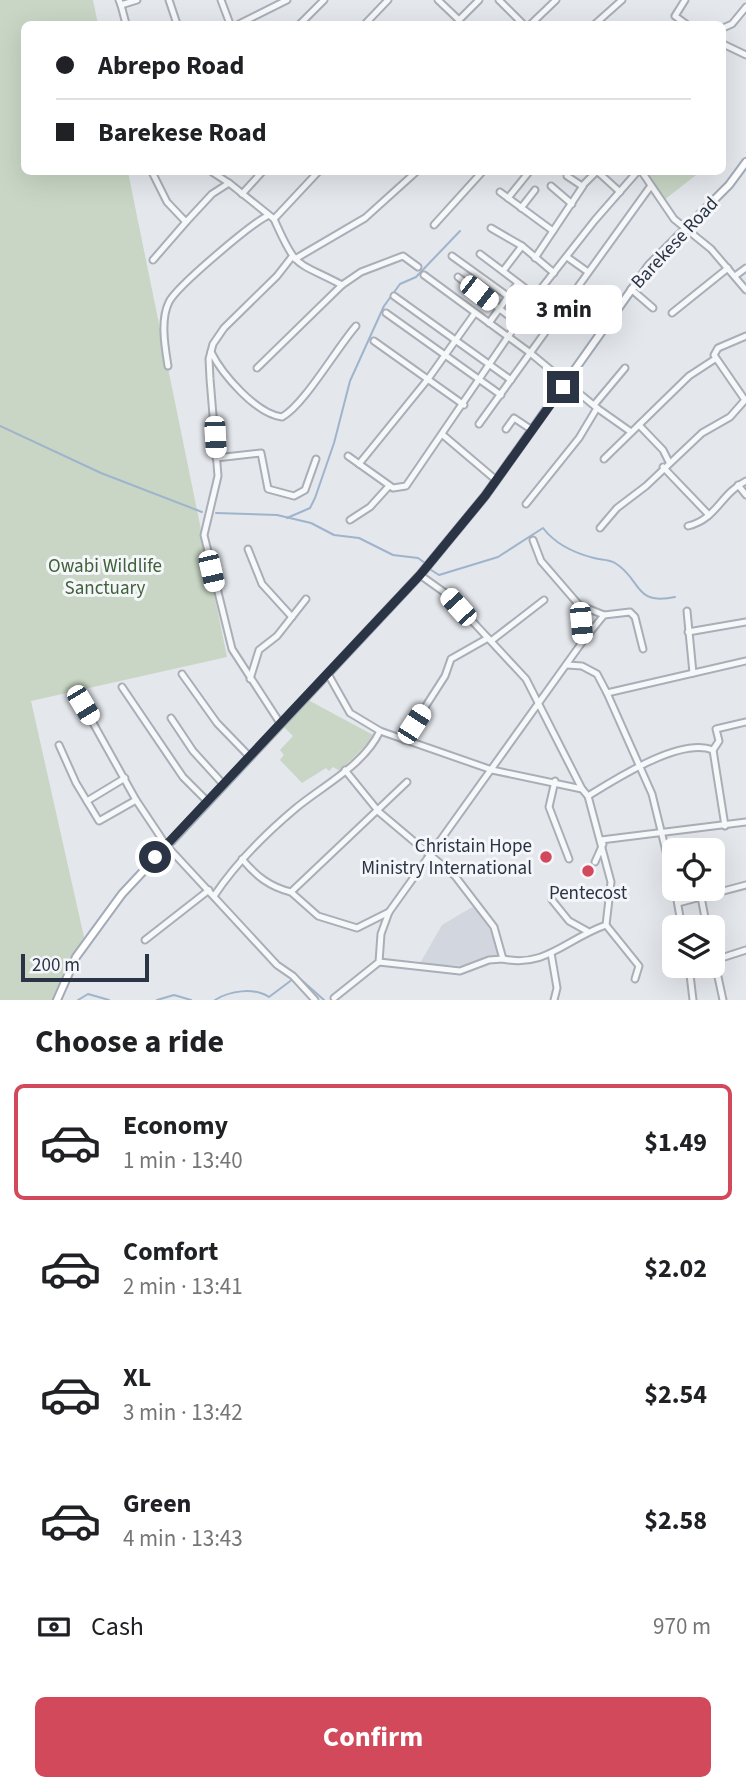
<!DOCTYPE html>
<html lang="en">
<head>
<meta charset="utf-8">
<style>
	body { margin:0; font-family:"Source Sans 3",sans-serif; background:#f6f6f6; color:#202124; height:100vh; display:flex; flex-direction:column; font-size:26px; white-space:nowrap }
	* { box-sizing:border-box; margin:0 }
	p { font-size:23px; color:#757577 }
	.icon { flex:none; width:38px; height:38px; fill:none; stroke:currentColor; stroke-width:2; stroke-linecap:round; stroke-linejoin:round }
	.map { position:relative; height:1000px; overflow:hidden }
	.sheet { display:flex; flex-direction:column; background:#fff; flex:1 }
	.sheet>* { flex:none }
	.top-card { position:absolute; left:21px; top:21px; width:705px; height:154px; border-radius:10px; box-shadow:0 7px 28px #0002; display:grid; align-content:center; height:154px; padding:0 35px; background:#fff }
	.tools { position:absolute; left:662px; top:838px; display:grid; gap:14px }
	.tools a { display:grid; place-items:center; width:63px; height:63px; border-radius:10px; background:#fff; box-shadow:0 7px 28px #0002; font-size:35px }
	.scale { position:absolute; left:21px; bottom:18px; width:128px; box-sizing:border-box; padding-left:7px; border:4px solid #2b3445; border-top:0; font-size:19px; line-height:24px; white-space:nowrap; color:#2b3445; -webkit-text-stroke:5px #f4f6f9; paint-order:stroke }
	.end { position:absolute; width:32px; height:32px; margin:-16px; border:9px solid #2b3445; background:#fff; box-shadow:0 0 0 4px #fff }
	.from { border-radius:50% }
	.bubble { position:absolute; height:49px; border-radius:10px; background:#fff; box-shadow:0 7px 28px #0002; font-size:23px; font-weight:700; line-height:49px; text-align:center }
	.car { position:absolute; width:21px; height:42px; margin:-21px -10px; border-radius:9px; box-shadow:0 0 5px 2px #0007; background:linear-gradient(#fff 24%,#345 0 40%,#fff 0 76%,#345 0 86%,#fff 0) }
	.top-card b { display:flex; align-items:center; gap:24px; height:66px; font-size:26px }
	.top-card b+b { border-top:2px solid #e0e0e0 }
	.top-card i { width:18px; height:18px; background:#202124 }
	ul { padding:0; list-style:none }
	li { display:flex; align-items:center; gap:21px; height:116px; margin:0 14px 10px; padding:0 21px; border:4px solid transparent; border-radius:10px }
	li div { flex:1 }
	li b { display:block; font-size:26px }
	li em { font-style:normal; font-weight:700 }
	li.on { border-color:#d1495b }
	li>.icon { width:63px; height:63px; stroke-width:1.5 }
	h2 { padding:0 35px; font-size:32px; line-height:84px }
	.pay { display:flex; align-items:center; gap:18px; height:77px; padding:0 35px; font-size:26px }
	.pay p { margin-inline-start:auto }
	.button { display:flex; gap:14px; margin-top:auto; padding:14px 35px }
	.button a { flex:1; height:80px; border-radius:10px; background:#d1495b; color:#fff; font-size:28px; font-weight:700; line-height:80px; text-align:center }
	.map>svg:first-child { display:block }
	.built { fill:#d2d6de }
	.green { fill:#c9d6c5 }
	.lines { fill:none; stroke-linecap:round; stroke-linejoin:round }
	.stream { stroke:#9fb4cc; stroke-width:2 }
	.minor-casing { stroke:#a9aeb7; stroke-width:9 }
	.major-casing { stroke:#a3abb8; stroke-width:10 }
	.minor { stroke:#f7f8fa; stroke-width:5 }
	.major { stroke:#fff; stroke-width:6 }
	.route { stroke:#2b3445; stroke-width:9 }
	.poi-dot { fill:#d1495b; stroke:#f4f6f9; stroke-width:2.5 }
	.labels { text-anchor:middle; dominant-baseline:central; stroke-width:6; stroke-linejoin:round; paint-order:stroke }
	.street-label { font-size:19px; fill:#2b3445; stroke:#f4f6f9 }
	.park-label { font-size:19px; fill:#3f6138; stroke:#f4f6f9 }
	.poi-label { font-size:19px; fill:#2b3445; stroke:#f4f6f9; text-anchor:end }
</style>
</head>
<body>
<div class="map">
<svg width="746" height="1000" viewBox="0 0 746 1000">
	<rect width="100%" height="100%" fill="#e4e7ec"/>
	<path class="built" d="M474,906L495,937L502,955L473,966L419,965L442,925Z"/>
	<g class="green">
		<path d="M0,0H93L98,24H24V172H128L227,657L31,701L84,937L66,966L53,1000H0Z"/>
		<path d="M650,172H700L664,200L646,174Z"/>
		<path d="M308,700L375,736L340,771L333,767L329,771L326,768L302,783L280,760L284,755L280,750L293,736L283,726Z"/>
	</g>
	<g class="lines">
		<g class="stream">
			<path d="M0,426L101,473L202,512"/>
			<path d="M216,513L277,515L311,523L334,535L359,538L393,555L418,558L425,563"/>
			<path d="M287,518L310,508L315,498L334,443L350,381L384,306L400,284L416,277L460,231"/>
			<path d="M428,568L439,575L498,557L543,528C556,545 574,553 594,558C601,560 609,559 615,563C642,579 633,606 675,597"/>
			<path d="M78,1000L88,994L109,1000"/>
			<path d="M157,1000L174,995L191,1000"/>
			<path d="M215,1000C229,991 254,987 269,997L297,976L324,1000"/>
		</g>
		<g class="minor-casing">
			<g id="minor">
				<path d="M119,0L121,5L137,0"/>
				<path d="M169,0L177,24"/>
				<path d="M221,0L230,24"/>
				<path d="M438,0L459,20L479,0"/>
				<path d="M499,0L523,24"/>
				<path d="M685,0L675,16L686,24"/>
				<path d="M121,5L126,24"/>
				<path d="M239,24L287,0"/>
				<path d="M300,24L324,0"/>
				<path d="M365,24L388,0"/>
				<path d="M531,24L556,0"/>
				<path d="M595,24L622,0"/>
				<path d="M723,28L732,24L746,7"/>
				<path d="M723,44L746,55"/>
				<path d="M152,172L167,202L186,222L212,194L229,183L274,219L318,172"/>
				<path d="M212,172L229,183"/>
				<path d="M598,172L620,192"/>
				<path d="M642,172L674,219L711,249L746,290"/>
				<path d="M567,176L582,186L596,172"/>
				<path d="M551,186L572,204"/>
				<path d="M500,192L553,231"/>
				<path d="M242,194L262,172"/>
				<path d="M508,198L529,172"/>
				<path d="M521,208L535,190"/>
				<path d="M434,225L482,172"/>
				<path d="M491,228L522,246L554,273"/>
				<path d="M480,254L558,313"/>
				<path d="M452,256L527,310"/>
				<path d="M567,257L588,272"/>
				<path d="M535,258L583,186"/>
				<path d="M295,259L365,218L416,172"/>
				<path d="M153,260L186,222"/>
				<path d="M503,271L522,246"/>
				<path d="M424,275L529,352L597,408L579,438L526,504"/>
				<path d="M735,276L746,268"/>
				<path d="M458,277L518,323"/>
				<path d="M342,285L361,272L403,256L418,267"/>
				<path d="M631,289L653,308"/>
				<path d="M394,296L511,380"/>
				<path d="M386,313L501,395"/>
				<path d="M672,313L728,268"/>
				<path d="M489,323L518,283"/>
				<path d="M374,341L464,405"/>
				<path d="M211,352C222,374 256,414 282,417C304,405 336,349 356,326"/>
				<path d="M168,366C165,347 160,320 169,302C177,286 250,225 267,216"/>
				<path d="M257,368L342,285C295,260 297,271 274,219"/>
				<path d="M594,405L625,368"/>
				<path d="M597,408L631,432"/>
				<path d="M479,424L650,187"/>
				<path d="M639,425L663,450L669,462"/>
				<path d="M506,429L514,418L532,430"/>
				<path d="M443,435L496,480"/>
				<path d="M348,456L393,488L406,486L540,290L595,220L637,172"/>
				<path d="M216,458L261,453L268,489L294,496L305,490L316,459"/>
				<path d="M604,459L689,376L715,359"/>
				<path d="M359,464L428,379L475,313"/>
				<path d="M663,467L709,515"/>
				<path d="M738,485L746,495"/>
				<path d="M350,520L370,507L389,486"/>
				<path d="M688,526C717,519 720,494 746,481"/>
				<path d="M600,528L617,508L646,486L702,433L730,417L745,400L714,355L718,348L746,336"/>
				<path d="M248,549L262,584L292,617"/>
				<path d="M420,575L448,595L526,679L582,789"/>
				<path d="M579,605L604,615"/>
				<path d="M687,611L693,673"/>
				<path d="M688,632L746,622"/>
				<path d="M491,641L544,600"/>
				<path d="M583,641L604,615L630,612L635,617L643,649"/>
				<path d="M567,665L582,666L597,674L607,693L652,794L674,884"/>
				<path d="M182,674L217,723L249,756"/>
				<path d="M328,674L350,713L380,731L492,770L582,789L588,796L611,882L606,925C566,939 546,968 503,959"/>
				<path d="M250,679L259,650L277,636L306,599"/>
				<path d="M122,687L183,777L207,801"/>
				<path d="M607,693L746,661"/>
				<path d="M83,705L136,800L166,845L277,965L293,976L315,1000"/>
				<path d="M171,718L193,751L223,784"/>
				<path d="M280,723L232,649L204,535L218,476L210,379L209,359L213,344L224,328L277,276L291,258"/>
				<path d="M404,740L445,676L451,659L488,638"/>
				<path d="M59,745L76,783L99,821L136,800"/>
				<path d="M345,770L379,812L455,876L494,927L503,959L489,960L460,971L379,962"/>
				<path d="M555,781L549,807L569,859"/>
				<path d="M588,796C616,779 680,737 713,750"/>
				<path d="M87,801L125,778"/>
				<path d="M725,826L713,750L719,741L716,729L746,722"/>
				<path d="M601,840L746,822"/>
				<path d="M242,859C256,876 270,887 291,892L407,782"/>
				<path d="M595,862L603,844"/>
				<path d="M675,889L682,928"/>
				<path d="M291,892L318,916L357,928L389,912"/>
				<path d="M214,896C236,863 265,834 296,808C324,785 364,765 380,731"/>
				<path d="M701,897L707,928"/>
				<path d="M552,900L569,921L587,931"/>
				<path d="M678,903L746,885"/>
				<path d="M606,925L639,966L635,979"/>
				<path d="M145,940L209,890"/>
				<path d="M712,949L723,1000"/>
				<path d="M551,953L557,988L554,1000"/>
				<path d="M715,960L746,950"/>
				<path d="M689,966L693,1000"/>
				<path d="M334,998L379,962L381,934L389,912L583,641L579,605L541,561L533,540"/>
			</g>
		</g>
		<g class="major-casing">
			<path id="major" d="M57,1000L76,957L122,894L420,575L485,496L649,265L729,185L746,162"/>
		</g>
		<use href="#minor" class="minor"/>
		<use href="#major" class="major"/>
	</g>
	<g class="lines">
		<path class="route" d="M155,857L420,575L485,496L563,387"/>
	</g>
	<g class="poi-dot">
		<circle cx="546" cy="857" r="7"/>
		<circle cx="588" cy="871" r="7"/>
	</g>
	<g class="labels">
		<g class="street-label">
			<text transform="translate(675 243) rotate(-47)">Barekese Road</text>
		</g>
		<g class="park-label">
			<text x="105" y="566">Owabi Wildlife<tspan x="105" dy="22">Sanctuary</tspan></text>
		</g>
		<g class="poi-label">
			<text x="532" y="846">Christain Hope<tspan x="532" dy="22">Ministry International</tspan></text>
			<text x="588" y="893" text-anchor="middle">Pentecost</text>
		</g>
	</g>
</svg>
<div class="tools">
<a><svg class="icon" aria-label="locate" viewBox="0 0 24 24"><circle cx="12" cy="12" r="6"/><path d="M12 2v4M12 18v4M2 12h4M18 12h4"/></svg></a>
<a><svg class="icon" aria-label="layers" viewBox="0 0 24 24"><path d="M12 4l9 5-9 5-9-5zM3 14l9 5 9-5"/></svg></a>
</div>
<div class="scale">200 m</div>
<i class="end from" style="left:155px;top:857px"></i>
<i class="end" style="left:563px;top:387px"></i>
<div class="bubble" style="left:506px;top:285px;width:116px">3 min</div>
<i class="car" style="left:479px;top:293px;rotate:128deg"></i>
<i class="car" style="left:215px;top:437px;rotate:177deg"></i>
<i class="car" style="left:211px;top:571px;rotate:167deg"></i>
<i class="car" style="left:458px;top:607px;rotate:318deg"></i>
<i class="car" style="left:581px;top:623px;rotate:175deg"></i>
<i class="car" style="left:83px;top:705px;rotate:149deg"></i>
<i class="car" style="left:414px;top:724px;rotate:33deg"></i>
<div class="top-card">
<b><i class="from"></i>Abrepo Road</b>
<b><i></i>Barekese Road</b>
</div>
</div>
<section class="sheet">
<h2>Choose a ride</h2>
<ul>
<li class="on"><svg class="icon" aria-label="car" viewBox="0 0 24 24"><path d="M5 17H2v-5l4-1 3-4h7l3 4 3 1v5h-3M9 17h6M6 11h13"/><circle cx="7" cy="17" r="2"/><circle cx="17" cy="17" r="2"/></svg><div><b>Economy</b><p>1 min · 13:40</p></div><em>$1.49</em></li>
<li><svg class="icon" aria-label="car" viewBox="0 0 24 24"><path d="M5 17H2v-5l4-1 3-4h7l3 4 3 1v5h-3M9 17h6M6 11h13"/><circle cx="7" cy="17" r="2"/><circle cx="17" cy="17" r="2"/></svg><div><b>Comfort</b><p>2 min · 13:41</p></div><em>$2.02</em></li>
<li><svg class="icon" aria-label="car" viewBox="0 0 24 24"><path d="M5 17H2v-5l4-1 3-4h7l3 4 3 1v5h-3M9 17h6M6 11h13"/><circle cx="7" cy="17" r="2"/><circle cx="17" cy="17" r="2"/></svg><div><b>XL</b><p>3 min · 13:42</p></div><em>$2.54</em></li>
<li><svg class="icon" aria-label="car" viewBox="0 0 24 24"><path d="M5 17H2v-5l4-1 3-4h7l3 4 3 1v5h-3M9 17h6M6 11h13"/><circle cx="7" cy="17" r="2"/><circle cx="17" cy="17" r="2"/></svg><div><b>Green</b><p>4 min · 13:43</p></div><em>$2.58</em></li>
</ul>
<div class="pay"><svg class="icon" aria-label="cash" viewBox="0 0 24 24"><path d="M3 7h18v10H3z"/><circle cx="12" cy="12" r="2"/></svg>Cash<p>970 m</p></div>
<div class="button"><a>Confirm</a></div>
</section>
</body>
</html>
